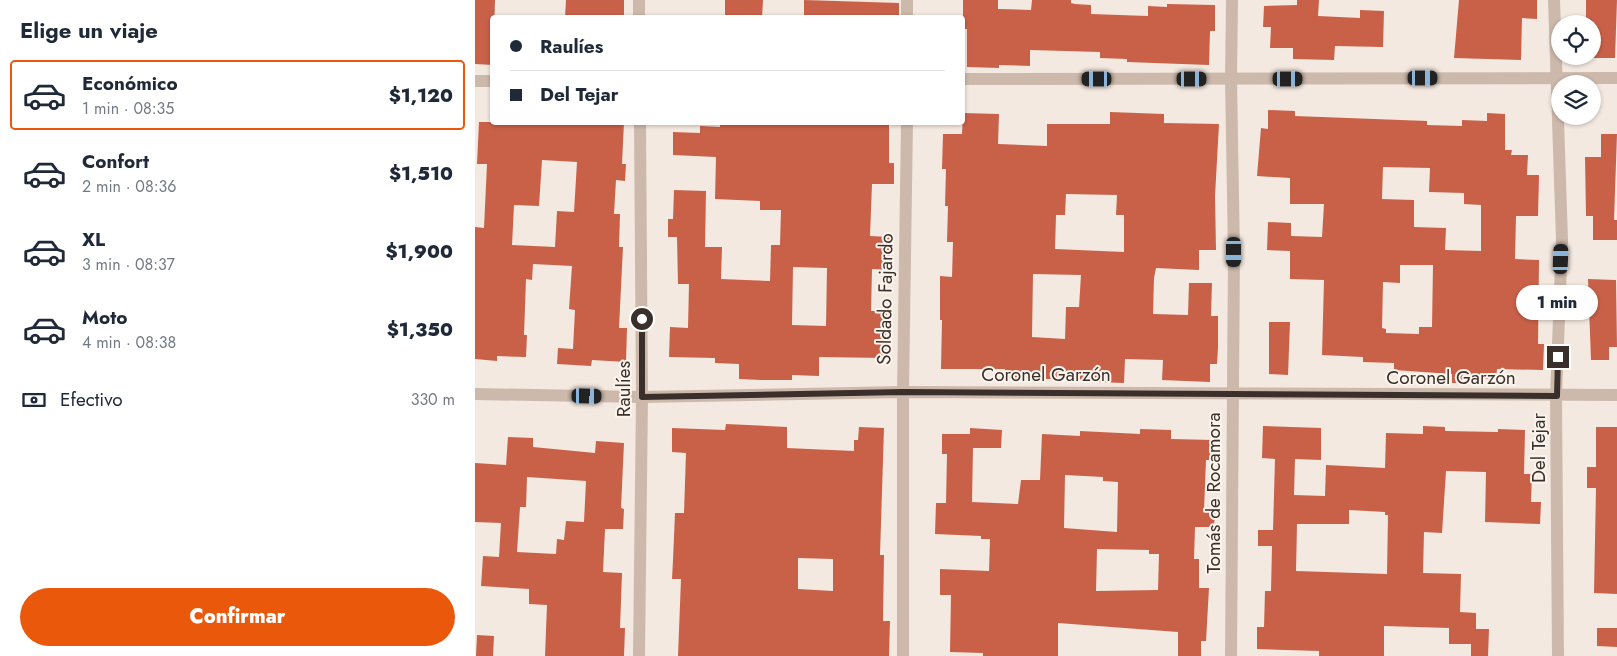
<!DOCTYPE html>
<html lang="es">
<head>
<meta charset="utf-8">
<style>
	body { margin:0; font-family:Jost,sans-serif; background:#f2f2f3; color:#1f2937; height:100vh; display:flex; flex-direction:column; font-size:19px; white-space:nowrap }
	* { box-sizing:border-box; margin:0 }
	p { font-size:16px; color:#747a83 }
	.icon { flex:none; width:28px; height:28px; fill:none; stroke:currentColor; stroke-width:2; stroke-linecap:round; stroke-linejoin:round }
	.map { position:relative; flex:1; overflow:hidden }
	.sheet { display:flex; flex-direction:column; background:#fff; width:475px }
	.sheet>* { flex:none }
	.guide { position:absolute; left:15px; top:15px; width:475px; height:110px; border-radius:5px; box-shadow:0 1px 4px #0004; display:grid; align-content:center; height:110px; padding:0 20px; background:#fff }
	.fabs { position:absolute; left:1076px; top:15px; display:grid; gap:10px }
	.fabs a { display:grid; place-items:center; width:50px; height:50px; border-radius:50%; background:#fff; box-shadow:0 1px 4px #0004; font-size:25px }
	.end { position:absolute; width:22px; height:22px; margin:-11px; border:6px solid #3a2f2a; background:#fff; box-shadow:0 0 0 2px #fff }
	.from { border-radius:50% }
	.bubble { position:absolute; height:35px; border-radius:18px; background:#fff; box-shadow:0 1px 4px #0004; font-size:16px; font-weight:800; line-height:35px; text-align:center }
	.car { position:absolute; width:15px; height:30px; margin:-15px -8px; border-radius:6px; box-shadow:0 0 4px 1px #0007; background:linear-gradient(#222 24%,#8ab4d8 0 40%,#222 0 76%,#8ab4d8 0 86%,#222 0) }
	.guide b { display:flex; align-items:center; gap:18px; height:48px; font-size:19px }
	.guide b+b { border-top:1px solid #e0e1e3 }
	.guide i { width:12px; height:12px; background:#1f2937 }
	ul { padding:0; list-style:none }
	li { display:flex; align-items:center; gap:15px; height:70px; margin:0 10px 8px; padding:0 10px; border:2px solid transparent; border-radius:5px }
	li div { flex:1 }
	li b { display:block; font-size:19px }
	li em { font-style:normal; font-weight:800 }
	li.on { border-color:#ea580c }
	li>.icon { width:45px; height:45px; stroke-width:1.5 }
	h2 { padding:0 20px; font-size:22px; line-height:60px }
	.pay { display:flex; align-items:center; gap:12px; height:55px; padding:0 20px; font-size:19px }
	.pay p { margin-inline-start:auto }
	.cta { display:flex; gap:10px; margin-top:auto; padding:10px 20px }
	.cta a { flex:1; height:58px; border-radius:30px; background:#ea580c; color:#fff; font-size:20px; font-weight:800; line-height:58px; text-align:center }
	main { display:flex; flex:1; min-height:0 }
	.map>svg:first-child { display:block }
	.building { fill:#c96149; fill-rule:evenodd }
	.lines { fill:none; stroke-linecap:round; stroke-linejoin:round }
	.minor { stroke:#cdb9ab; stroke-width:12 }
	.route { stroke:#3a2f2a; stroke-width:6 }
	.labels { text-anchor:middle; dominant-baseline:central; stroke-width:4; stroke-linejoin:round; paint-order:stroke }
	.street-label { font-size:19px; fill:#3a2f2a; stroke:#fbf4ed }
</style>
</head>
<body>
<main>
<section class="sheet">
<h2>Elige un viaje</h2>
<ul>
<li class="on"><svg class="icon" aria-label="car" viewBox="0 0 24 24"><path d="M5 17H2v-5l4-1 3-4h7l3 4 3 1v5h-3M9 17h6M6 11h13"/><circle cx="7" cy="17" r="2"/><circle cx="17" cy="17" r="2"/></svg><div><b>Económico</b><p>1 min · 08:35</p></div><em>$1,120</em></li>
<li><svg class="icon" aria-label="car" viewBox="0 0 24 24"><path d="M5 17H2v-5l4-1 3-4h7l3 4 3 1v5h-3M9 17h6M6 11h13"/><circle cx="7" cy="17" r="2"/><circle cx="17" cy="17" r="2"/></svg><div><b>Confort</b><p>2 min · 08:36</p></div><em>$1,510</em></li>
<li><svg class="icon" aria-label="car" viewBox="0 0 24 24"><path d="M5 17H2v-5l4-1 3-4h7l3 4 3 1v5h-3M9 17h6M6 11h13"/><circle cx="7" cy="17" r="2"/><circle cx="17" cy="17" r="2"/></svg><div><b>XL</b><p>3 min · 08:37</p></div><em>$1,900</em></li>
<li><svg class="icon" aria-label="car" viewBox="0 0 24 24"><path d="M5 17H2v-5l4-1 3-4h7l3 4 3 1v5h-3M9 17h6M6 11h13"/><circle cx="7" cy="17" r="2"/><circle cx="17" cy="17" r="2"/></svg><div><b>Moto</b><p>4 min · 08:38</p></div><em>$1,350</em></li>
</ul>
<div class="pay"><svg class="icon" aria-label="cash" viewBox="0 0 24 24"><path d="M3 7h18v10H3z"/><circle cx="12" cy="12" r="2"/></svg>Efectivo<p>330 m</p></div>
<div class="cta"><a>Confirmar</a></div>
</section>
<div class="map">
<svg width="1142" height="656" viewBox="0 0 1142 656">
	<rect width="100%" height="100%" fill="#f4e9e0"/>
	<g class="building">
		<path d="M0,0H20L18,65L0,64Z"/>
		<path d="M91,0H149V18H90Z"/>
		<path d="M250,0H288L287,18H250Z"/>
		<path d="M329,0L424,3V18H329Z"/>
		<path d="M488,0H523V9L556,10L557,0H596V3L600,4L616,5V14L673,16V6L692,7V4L740,5V31H735L734,65L652,62V59L625,58V52L555,50V66L524,65V68L492,67V29H488Z"/>
		<path d="M822,0H844L843,16L885,18V10L909,11L908,47L860,46L859,60L818,59V48H795L796,27H788L789,6L822,5Z"/>
		<path d="M984,0H1062V19L1047,18L1046,60L979,58Z"/>
		<path d="M1111,0H1142L1140,58H1118V24H1111Z"/>
		<path d="M793,110L820,111V116L952,121V125L987,126V120L1012,121V113L1030,114V150H1037L1036,155H1053L1052,175H1064L1063,216H1041L1040,259L1064,260L1063,344H1069L1068,370L1022,369L1021,379H1000V383H977V374L919,370V363L888,362V357L847,355L849,280L815,279V251L792,250L793,222L816,223V236L847,237L849,204H815V178L782,176L786,128L793,129ZM908,167L955,168L954,192L989,193V204L1006,205V251L970,250L971,228L939,227V200L907,199ZM925,265H958L957,327H944V334L911,333V329L907,328L908,282L925,283Z"/>
		<path d="M635,112L689,114V123L744,124L740,196L741,250H724V270L681,268L679,278L678,314L713,315L714,283H737L736,316H743V348L742,364H735V382L687,380L688,360L650,359L649,383L622,382V380L530,378V369H466L467,320H465V276L477,277L478,242H472L473,206H470L471,169H467L468,134H487L488,113L524,114L523,144L572,146V124H635ZM591,194L642,195L641,215H649V252L580,249L581,215H590ZM558,274L606,275L604,307H591L590,339L557,337Z"/>
		<path d="M4,122H149L147,164H151L150,181L141,180L139,214H145L144,247H148L144,328H152L151,362L117,360L116,366L82,364L83,348L98,349L100,310L94,309L97,266L58,264L57,280L51,279L49,335H52L51,357L22,356V361L0,359V227L9,228L12,164H2ZM67,160L102,162L99,212L82,211L80,247L37,245L39,205L64,206Z"/>
		<path d="M245,122H414V163H419V184H397L395,236L415,237L414,270L397,269L396,311H412L410,358L344,357V376L317,375V380H286L264,379V364L240,363V358L194,357L195,327L213,328L214,284H203L202,237H193V219H198L199,190L231,191L230,247H247L246,279L295,281L296,245H305L306,210H285V201L240,199L241,157L198,155V132L225,133V126L245,127ZM318,267L352,268L351,326L317,325Z"/>
		<path d="M1126,134H1142L1139,220H1142V240H1118V216H1111L1110,157H1126Z"/>
		<path d="M1113,279L1141,280L1142,347H1134V360H1116Z"/>
		<path d="M794,322H815L813,375L794,374Z"/>
		<path d="M251,424L312,427V448L379,451V440H383L384,427L409,428L405,555H409L408,621H415L414,656H203L206,579H197L198,560L200,513H209L211,453L197,452V428L250,430ZM323,558L358,559V591L323,589Z"/>
		<path d="M788,426L846,428V460L820,459L819,495L850,496L851,465L910,468L911,433L948,434V426L970,427V431L1023,432V429L1050,430L1049,474H1057L1056,502H1066L1065,524L1010,522L1011,472L971,471L967,533L949,532L948,573L986,574L985,612L1001,613V629H1014L1013,656H996V644H974V628L909,626V656H844V651L782,649V627H789L790,591H796L797,546H783V530H798L800,459L787,458ZM874,510L910,512V515H913L912,574L821,571L822,524H874Z"/>
		<path d="M1121,427H1142V594L1119,593L1121,488H1112V467H1121Z"/>
		<path d="M495,428L527,430L526,448H498L497,502L543,504L546,480H565L567,434L605,436V431L665,434V429L696,430V439L739,440L738,460H731L729,510H740L739,527H720L719,559H724V588H734L731,641H726V656H703V632L583,623V656H508V653L475,652L476,595H465V569L514,571L515,539H506V536L460,534L461,503H471L472,454H467V434H495ZM590,475L628,477V481L643,482L642,532L589,528ZM622,549L674,550V554H684L683,590L621,591Z"/>
		<path d="M33,437L58,438V447L120,453L121,441L149,443L146,508L149,509L148,529H130L128,572L147,573L145,628H150L149,656H70L72,605L54,604V589L6,586L8,556L24,557L26,523L0,522V463L31,465ZM52,477L111,481L109,522L91,521L89,540L82,539L81,554L42,552L45,507H51Z"/>
		<path d="M1122,628H1142V647L1122,646Z"/>
		<path d="M2,635L19,636L18,656H1Z"/>
	</g>
	<g class="lines">
		<g class="minor">
			<path d="M164,0V18"/>
			<path d="M432,0V18"/>
			<path d="M1079,0L1087,240L1081,396L1083,656"/>
			<path d="M488,79L1142,78"/>
			<path d="M0,81H18"/>
			<path d="M0,394L167,397L428,392L1142,395"/>
			<path d="M164,656L167,397L165,122"/>
			<path d="M428,656V392L432,122"/>
			<path d="M756,656L759,253L756,79L757,0"/>
		</g>
	</g>
	<g class="lines">
		<path class="route" d="M167,319V397L428,392L1082,396L1083,357"/>
	</g>
	<g class="labels">
		<g class="street-label">
			<text transform="translate(410 299) rotate(-89)">Soldado Fajardo</text>
			<text x="571" y="374">Coronel Garzón</text>
			<text x="976" y="377">Coronel Garzón</text>
			<text transform="translate(148 389) rotate(-90)">Raulíes</text>
			<text transform="translate(1063 448) rotate(-90)">Del Tejar</text>
			<text transform="translate(738 493) rotate(-90)">Tomás de Rocamora</text>
		</g>
	</g>
</svg>
<div class="fabs">
<a><svg class="icon" aria-label="locate" viewBox="0 0 24 24"><circle cx="12" cy="12" r="6"/><path d="M12 2v4M12 18v4M2 12h4M18 12h4"/></svg></a>
<a><svg class="icon" aria-label="layers" viewBox="0 0 24 24"><path d="M12 4l9 5-9 5-9-5zM3 14l9 5 9-5"/></svg></a>
</div>
<i class="end from" style="left:167px;top:319px"></i>
<i class="end" style="left:1083px;top:357px"></i>
<div class="bubble" style="left:1041px;top:285px;width:82px">1 min</div>
<i class="car" style="left:948px;top:78px;rotate:90deg"></i>
<i class="car" style="left:622px;top:79px;rotate:270deg"></i>
<i class="car" style="left:717px;top:79px;rotate:90deg"></i>
<i class="car" style="left:813px;top:79px;rotate:90deg"></i>
<i class="car" style="left:759px;top:252px;rotate:180deg"></i>
<i class="car" style="left:1086px;top:259px;rotate:2deg"></i>
<i class="car" style="left:112px;top:396px;rotate:91deg"></i>
<div class="guide">
<b><i class="from"></i>Raulíes</b>
<b><i></i>Del Tejar</b>
</div>
</div>
</main>
</body>
</html>
